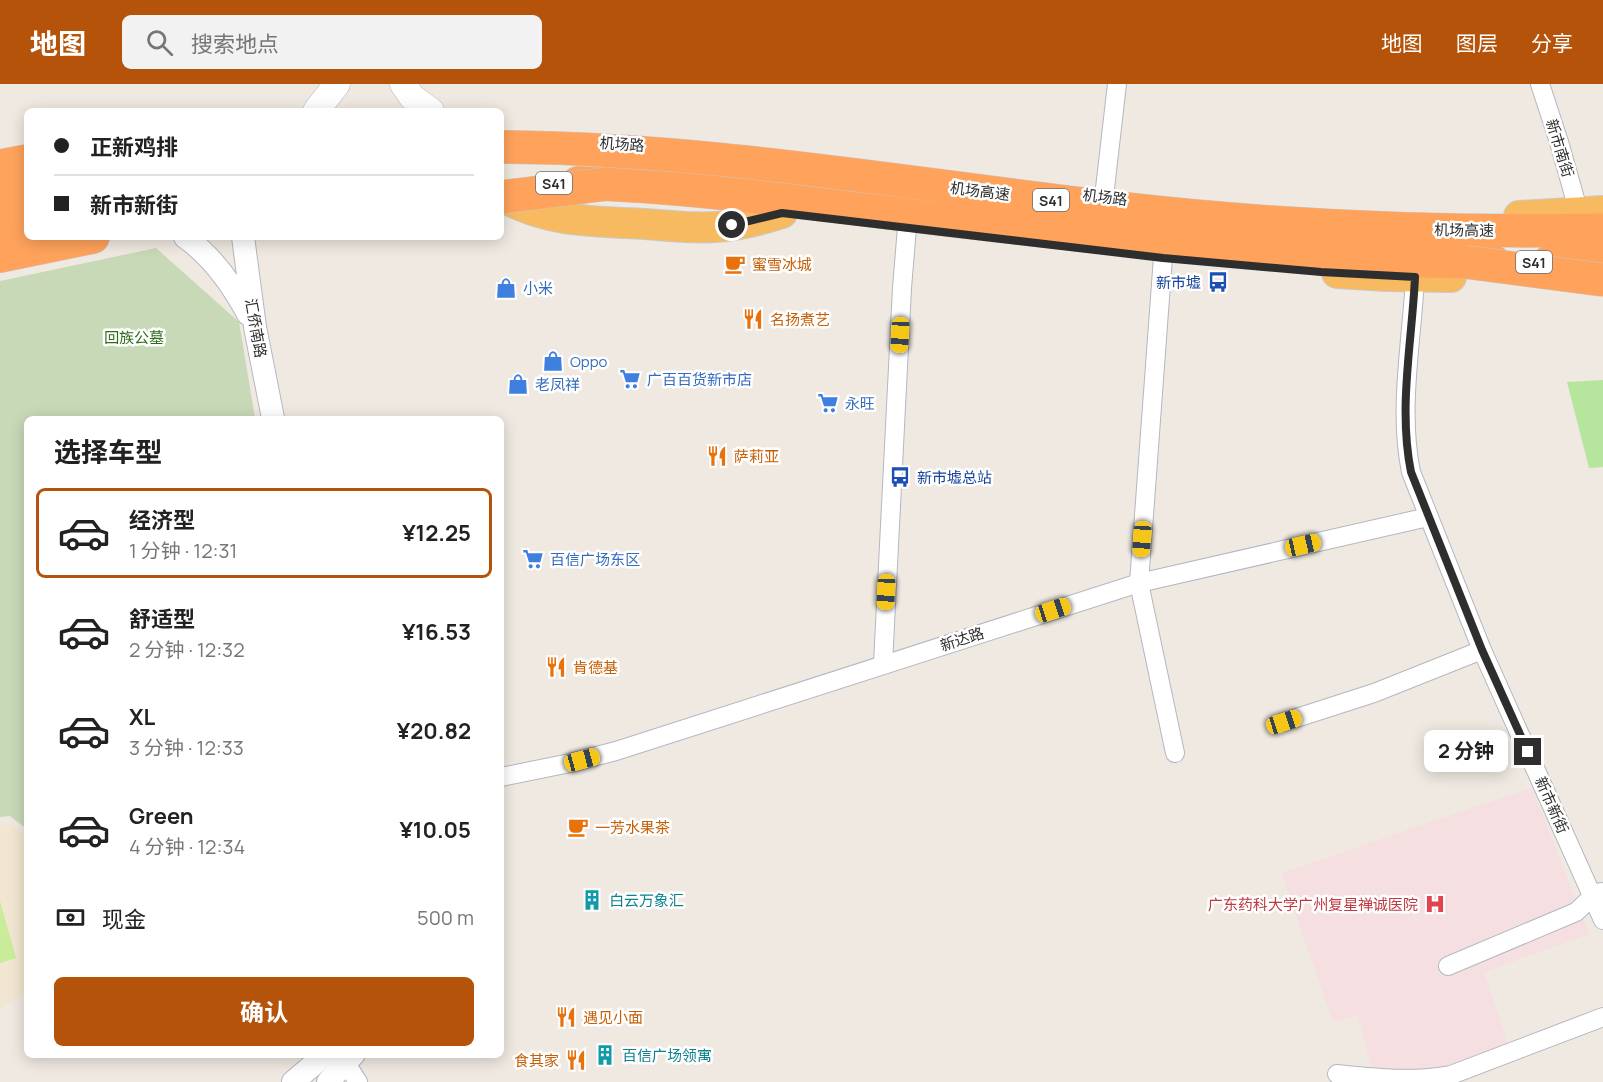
<!DOCTYPE html>
<html lang="zh">
<head>
<meta charset="utf-8">
<style>
	body { margin:0; font-family:Manrope,"Noto Sans SC",sans-serif; background:#f2f2f2; color:#222; height:100vh; display:flex; flex-direction:column; font-size:22px; white-space:nowrap }
	* { box-sizing:border-box; margin:0 }
	p { font-size:20px; color:#767676 }
	.icon { flex:none; width:33px; height:33px; fill:none; stroke:currentColor; stroke-width:2; stroke-linecap:round; stroke-linejoin:round }
	.map { position:relative; flex:1; overflow:hidden }
	.details { position:absolute; left:24px; top:332px; width:480px; height:642px; display:flex; flex-direction:column; background:#fff; border-radius:9px; box-shadow:0 3px 15px #0003 }
	.details>* { flex:none }
	.top-card { position:absolute; left:24px; top:24px; width:480px; height:132px; border-radius:9px; box-shadow:0 3px 15px #0003; display:grid; align-content:center; height:132px; padding:0 30px; background:#fff }
	.end { position:absolute; width:27px; height:27px; margin:-14px; border:8px solid #2e2e2e; background:#fff; box-shadow:0 0 0 3px #fff }
	.from { border-radius:50% }
	.bubble { position:absolute; height:42px; border-radius:9px; background:#fff; box-shadow:0 3px 15px #0003; font-size:20px; font-weight:700; line-height:42px; text-align:center }
	.car { position:absolute; width:18px; height:36px; margin:-18px -9px; border-radius:8px; box-shadow:0 0 4px 2px #0007; background:linear-gradient(#f5c518 24%,#345 0 40%,#f5c518 0 76%,#345 0 86%,#f5c518 0) }
	.top-card b { display:flex; align-items:center; gap:21px; height:57px; font-size:22px }
	.top-card b+b { border-top:2px solid #e0e0e0 }
	.top-card i { width:15px; height:15px; background:#222 }
	ul { padding:0; list-style:none }
	li { display:flex; align-items:center; gap:18px; height:90px; margin:0 12px 9px; padding:0 18px; border:3px solid transparent; border-radius:9px }
	li div { flex:1 }
	li b { display:block; font-size:22px }
	li em { font-style:normal; font-weight:700 }
	li.current { border-color:#b45309 }
	li>.icon { width:54px; height:54px; stroke-width:1.5 }
	h2 { padding:0 30px; font-size:27px; line-height:72px }
	.pay { display:flex; align-items:center; gap:15px; height:66px; padding:0 30px; font-size:22px }
	.pay p { margin-inline-start:auto }
	.primary-button { display:flex; gap:12px; margin-top:auto; padding:12px 30px }
	.primary-button a { flex:1; height:69px; border-radius:9px; background:#b45309; color:#fff; font-size:24px; font-weight:700; line-height:69px; text-align:center }
	header { display:flex; align-items:center; gap:36px; box-sizing:border-box; height:84px; padding:0 30px; background:#b45309; color:#fff }
	header strong { font-size:28px }
	nav { display:flex; gap:33px; margin-inline-start:auto; font-size:21px }
	.search { width:420px; height:54px; background:#f2f2f2; display:flex; align-items:center; gap:15px; box-sizing:border-box; padding:0 21px; border-radius:9px; color:#767676; font-size:22px }
	.map>svg:first-child { display:block }
	.education { fill:#f0e6d1 }
	.medical { fill:#f5dfe0 }
	.green { fill:#b6e59e }
	.cemetery { fill:#c8d9b8 }
	.pitch { fill:#c9ec9a }
	.lines { fill:none; stroke-linecap:round; stroke-linejoin:round }
	.minor-casing { stroke:#b4b7c1; stroke-width:20 }
	.tertiary-casing { stroke:#b4b7c1; stroke-width:24 }
	.secondary-casing { stroke:#b4b7c1; stroke-width:27 }
	.trunk-casing { stroke:#c9c9c9; stroke-width:32 }
	.motorway-casing { stroke:#c9c9c9; stroke-width:34 }
	.minor { stroke:#fff; stroke-width:18 }
	.tertiary { stroke:#fff; stroke-width:22 }
	.secondary { stroke:#fff; stroke-width:26 }
	.trunk { stroke:#f8ba60; stroke-width:30 }
	.motorway { stroke:#ffa35c; stroke-width:33 }
	.motorway-bridge-casing { stroke:#c9c9c9; stroke-width:34; stroke-linecap:butt }
	.motorway-bridge { stroke:#ffa35c; stroke-width:33 }
	.route { stroke:#2e2e2e; stroke-width:8 }
	.labels { text-anchor:middle; dominant-baseline:central; stroke-width:5; stroke-linejoin:round; paint-order:stroke }
	.shield { fill:#fff; stroke:#6d6d6d; stroke-width:1.5 }
	.shield-label { font-size:14px; font-weight:bold; fill:#2e2e2e }
	.street-label { font-size:15px; fill:#2e2e2e; stroke:#fff }
	.food-label { font-size:15px; fill:#c56008; stroke:#fff; text-anchor:start }
	.transit-label { font-size:15px; fill:#164399; stroke:#fff; text-anchor:end }
	.shop-label { font-size:15px; fill:#366cbe; stroke:#fff; text-anchor:start }
	.park-label { font-size:15px; fill:#2c6e1b; stroke:#fff }
	.culture-label { font-size:15px; fill:#0d838f; stroke:#fff; text-anchor:start }
	.health-label { font-size:15px; fill:#be3a42; stroke:#fff; text-anchor:end }
</style>
</head>
<body>
<header>
<strong>地图</strong>
<div class="search"><svg class="icon" aria-label="search" viewBox="0 0 24 24"><circle cx="10" cy="10" r="6"/><path d="M15 15l6 6"/></svg>搜索地点</div>
<nav><a>地图</a><a>图层</a><a>分享</a></nav>
</header>
<div class="map">
<svg width="1603" height="998" viewBox="0 0 1603 998">
	<rect width="100%" height="100%" fill="#efe9e1"/>
	<path class="education" d="M11,740L27,753V909L0,925V741Z"/>
	<path class="medical" d="M1532,704L1589,850L1484,888L1509,962L1439,989L1373,987L1357,931L1333,938L1281,789Z"/>
	<path class="green" d="M1603,296V383L1589,384L1567,298Z"/>
	<path class="cemetery" d="M156,164L239,238L255,334H27V745L10,732L0,733V197Z"/>
	<path class="pitch" d="M0,817L16,874L0,879Z"/>
	<g class="lines">
		<g class="minor-casing">
			<g id="minor">
				<path d="M1540,0L1559,58L1579,129"/>
				<path d="M1104,113L1117,0"/>
				<path d="M1163,173L1139,499L1175,669"/>
				<path d="M1415,193C1412,258 1398,324 1411,388L1482,566L1603,836"/>
				<path d="M883,580L902,204L907,143"/>
				<path d="M1284,638L1374,609L1482,566"/>
				<path d="M501,693L570,679L616,667L1139,499L1428,433"/>
				<path d="M1448,882L1576,828L1593,812L1601,808"/>
				<path d="M340,970L358,998"/>
				<path d="M1337,990C1376,994 1413,998 1451,991L1603,933"/>
			</g>
		</g>
		<g class="tertiary-casing">
			<g id="tertiary">
				<path d="M185,153C213,173 232,200 248,230"/>
				<path d="M243,153L255,243L273,334"/>
				<path d="M293,998L326,970"/>
				<path d="M328,998L354,970"/>
			</g>
		</g>
		<g class="secondary-casing">
			<g id="secondary">
				<path d="M403,0L412,13L431,27"/>
				<path d="M316,27L337,0"/>
			</g>
		</g>
		<g class="trunk-casing">
			<g id="trunk">
				<path d="M501,112C549,139 592,137 645,140C674,142 704,146 733,141C750,139 766,134 782,129"/>
				<path d="M1519,132L1603,127"/>
				<path d="M1337,189L1387,192L1451,193"/>
			</g>
		</g>
		<g class="motorway-casing">
			<g id="motorway">
				<path d="M501,63C709,64 919,102 1126,125C1285,143 1443,149 1603,146"/>
				<path d="M0,82L27,77"/>
				<path d="M578,99C696,103 814,120 932,134C1119,156 1306,178 1494,178"/>
				<path d="M0,111L27,106"/>
				<path d="M0,143L27,137"/>
				<path d="M0,172L93,153"/>
				<path d="M1549,178H1603"/>
			</g>
		</g>
		<use href="#minor" class="minor"/>
		<use href="#tertiary" class="tertiary"/>
		<use href="#secondary" class="secondary"/>
		<use href="#trunk" class="trunk"/>
		<use href="#motorway" class="motorway"/>
		<g class="motorway-bridge-casing">
			<g id="motorway-bridge">
				<path d="M501,113L607,100"/>
				<path d="M1465,178L1603,196"/>
			</g>
		</g>
		<use href="#motorway-bridge" class="motorway-bridge"/>
	</g>
	<g class="lines">
		<path class="route" d="M732,141L782,129L1163,174L1321,188L1415,193C1412,258 1398,324 1411,388L1482,566L1528,668"/>
	</g>
	<defs>
		<g id="cafe-bare" transform="scale(1.62)"><path d="M-5.5-4.5H6V0H3Q3 3.5 0 3.5H-2.5Q-5.5 3.5-5.5 0ZM3-3.2v2h1.7v-2ZM-6 4.5H4V6H-6Z" fill="#e8710a" stroke="#fff" stroke-width="2.5" paint-order="stroke"/></g>
		<g id="bus-bare" transform="scale(1.62)"><path d="M-5-6H5V4H4V6H2V4H-2V6H-4V4H-5ZM-3.5-4V0h7V-4ZM-3.5 1.2v1.5H-2V1.2ZM2 1.2v1.5H3.5V1.2Z" fill="#1a4fb4" stroke="#fff" stroke-width="2.5" paint-order="stroke"/></g>
		<g id="shop-bare" transform="scale(1.62)"><path d="M-5-2.5h2.3a2.7 3.5 0 0 1 5.4 0H5L5.5 6h-11ZM-1.5-2.5h3a1.5 2.3 0 0 0-3 0Z" fill="#3f7fe0" stroke="#fff" stroke-width="2.5" paint-order="stroke"/></g>
		<g id="restaurant-bare" transform="scale(1.62)"><path d="M-5-6h1v4h1v-4h1v4h1v-4h1v5L-1.5 .5V6h-2V.5L-5-1ZM5-6V6H3V1.5H1.5Q1.5-4 5-6Z" fill="#e8710a" stroke="#fff" stroke-width="2.5" paint-order="stroke"/></g>
		<g id="supermarket-bare" transform="scale(1.62)"><path d="M-6-5.5h2.5l.6 2H6L4.5 2H-2.5L-4.4-4H-6ZM-1.5 3.2a1.3 1.3 0 1 0 .1 0ZM3 3.2a1.3 1.3 0 1 0 .1 0Z" fill="#3f7fe0" stroke="#fff" stroke-width="2.5" paint-order="stroke"/></g>
		<g id="building-bare" transform="scale(1.62)"><path d="M-4-6H4V6H1V3H-1V6H-4ZM-2.5-4.3h1.7v1.8h-1.7ZM.8-4.3h1.7v1.8H.8ZM-2.5-1h1.7V.8h-1.7ZM.8-1h1.7V.8H.8Z" fill="#0f9aa8" stroke="#fff" stroke-width="2.5" paint-order="stroke"/></g>
		<g id="hospital-bare" transform="scale(1.62)"><path d="M-5-5h3v3.5h4V-5h3V5h-3V1.5h-4V5h-3Z" fill="#e0444e" stroke="#fff" stroke-width="2.5" paint-order="stroke"/></g>
	</defs>
	<g fill-rule="evenodd">
		<use href="#cafe-bare" x="735" y="180"/>
		<use href="#bus-bare" x="1218" y="198"/>
		<use href="#shop-bare" x="506" y="204"/>
		<use href="#restaurant-bare" x="753" y="235"/>
		<use href="#shop-bare" x="553" y="277"/>
		<use href="#supermarket-bare" x="630" y="295"/>
		<use href="#shop-bare" x="518" y="300"/>
		<use href="#supermarket-bare" x="828" y="319"/>
		<use href="#restaurant-bare" x="717" y="372"/>
		<use href="#bus-bare" x="900" y="393"/>
		<use href="#supermarket-bare" x="533" y="475"/>
		<use href="#restaurant-bare" x="556" y="583"/>
		<use href="#cafe-bare" x="578" y="743"/>
		<use href="#building-bare" x="592" y="816"/>
		<use href="#hospital-bare" x="1435" y="820"/>
		<use href="#restaurant-bare" x="566" y="933"/>
		<use href="#building-bare" x="605" y="971"/>
		<use href="#restaurant-bare" x="576" y="976"/>
	</g>
	<g class="labels">
		<g class="shield">
			<rect x="536" y="88" width="36" height="22" rx="4.5"/>
			<rect x="1033" y="105" width="36" height="22" rx="4.5"/>
			<rect x="1516" y="167" width="36" height="22" rx="4.5"/>
		</g>
		<g class="shield-label">
			<text x="554" y="99">S41</text>
			<text x="1051" y="116">S41</text>
			<text x="1534" y="178">S41</text>
		</g>
		<g class="street-label">
			<text transform="translate(622 60) rotate(4)">机场路</text>
			<text transform="translate(1560 64) rotate(73)">新市南街</text>
			<text transform="translate(980 107) rotate(7)">机场高速</text>
			<text transform="translate(1105 113) rotate(7)">机场路</text>
			<text transform="translate(1464 146) rotate(1)">机场高速</text>
			<text transform="translate(256 244) rotate(80)">汇侨南路</text>
			<text transform="translate(962 555) rotate(-18)">新达路</text>
			<text transform="translate(1552 721) rotate(66)">新市新街</text>
		</g>
		<g class="food-label">
			<text x="752" y="180">蜜雪冰城</text>
			<text x="770" y="235">名扬煮艺</text>
			<text x="734" y="372">萨莉亚</text>
			<text x="573" y="583">肯德基</text>
			<text x="595" y="743">一芳水果茶</text>
			<text x="583" y="933">遇见小面</text>
			<text x="559" y="976" text-anchor="end">食其家</text>
		</g>
		<g class="transit-label">
			<text x="1201" y="198">新市墟</text>
			<text x="917" y="393" text-anchor="start">新市墟总站</text>
		</g>
		<g class="shop-label">
			<text x="523" y="204">小米</text>
			<text x="570" y="277">Oppo</text>
			<text x="647" y="295">广百百货新市店</text>
			<text x="535" y="300">老凤祥</text>
			<text x="845" y="319">永旺</text>
			<text x="550" y="475">百信广场东区</text>
		</g>
		<g class="park-label">
			<text x="134" y="253">回族公墓</text>
		</g>
		<g class="culture-label">
			<text x="609" y="816">白云万象汇</text>
			<text x="622" y="971">百信广场领寓</text>
		</g>
		<g class="health-label">
			<text x="1418" y="820">广东药科大学广州复星禅诚医院</text>
		</g>
	</g>
</svg>
<i class="end from" style="left:732px;top:141px"></i>
<i class="end" style="left:1528px;top:668px"></i>
<div class="bubble" style="left:1424px;top:646px;width:84px">2 分钟</div>
<i class="car" style="left:900px;top:251px;rotate:183deg"></i>
<i class="car" style="left:1142px;top:455px;rotate:184deg"></i>
<i class="car" style="left:1303px;top:461px;rotate:77deg"></i>
<i class="car" style="left:886px;top:508px;rotate:183deg"></i>
<i class="car" style="left:1053px;top:526px;rotate:72deg"></i>
<i class="car" style="left:1284px;top:638px;rotate:72deg"></i>
<i class="car" style="left:582px;top:676px;rotate:75deg"></i>
<div class="top-card">
<b><i class="from"></i>正新鸡排</b>
<b><i></i>新市新街</b>
</div>
<section class="details">
<h2>选择车型</h2>
<ul>
<li class="current"><svg class="icon" aria-label="car" viewBox="0 0 24 24"><path d="M5 17H2v-5l4-1 3-4h7l3 4 3 1v5h-3M9 17h6M6 11h13"/><circle cx="7" cy="17" r="2"/><circle cx="17" cy="17" r="2"/></svg><div><b>经济型</b><p>1 分钟 · 12:31</p></div><em>¥12.25</em></li>
<li><svg class="icon" aria-label="car" viewBox="0 0 24 24"><path d="M5 17H2v-5l4-1 3-4h7l3 4 3 1v5h-3M9 17h6M6 11h13"/><circle cx="7" cy="17" r="2"/><circle cx="17" cy="17" r="2"/></svg><div><b>舒适型</b><p>2 分钟 · 12:32</p></div><em>¥16.53</em></li>
<li><svg class="icon" aria-label="car" viewBox="0 0 24 24"><path d="M5 17H2v-5l4-1 3-4h7l3 4 3 1v5h-3M9 17h6M6 11h13"/><circle cx="7" cy="17" r="2"/><circle cx="17" cy="17" r="2"/></svg><div><b>XL</b><p>3 分钟 · 12:33</p></div><em>¥20.82</em></li>
<li><svg class="icon" aria-label="car" viewBox="0 0 24 24"><path d="M5 17H2v-5l4-1 3-4h7l3 4 3 1v5h-3M9 17h6M6 11h13"/><circle cx="7" cy="17" r="2"/><circle cx="17" cy="17" r="2"/></svg><div><b>Green</b><p>4 分钟 · 12:34</p></div><em>¥10.05</em></li>
</ul>
<div class="pay"><svg class="icon" aria-label="cash" viewBox="0 0 24 24"><path d="M3 7h18v10H3z"/><circle cx="12" cy="12" r="2"/></svg>现金<p>500 m</p></div>
<div class="primary-button"><a>确认</a></div>
</section>
</div>
</body>
</html>
